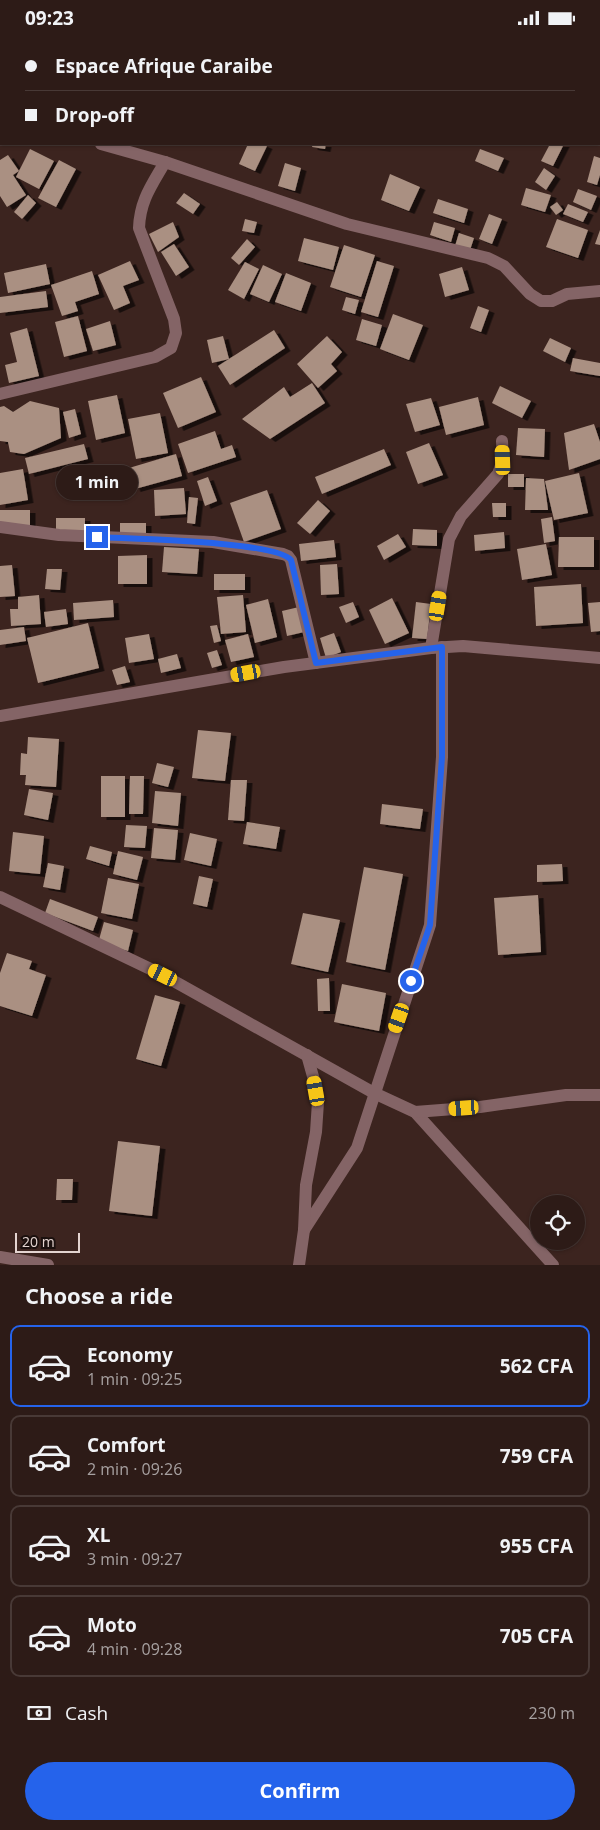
<!DOCTYPE html>
<html lang="en">
<head>
<meta charset="utf-8">
<style>
	body { margin:0; font-family:"Open Sans",sans-serif; background:#352420; color:#f1f3f6; height:100vh; display:flex; flex-direction:column; font-size:19px; white-space:nowrap }
	* { box-sizing:border-box; margin:0 }
	p { font-size:16px; color:#a7a1a1 }
	.icon { flex:none; width:28px; height:28px; fill:none; stroke:currentColor; stroke-width:2; stroke-linecap:round; stroke-linejoin:round }
	.map { position:relative; height:1230px; overflow:hidden }
	.sheet { display:flex; flex-direction:column; background:#2d1b17; flex:1 }
	.sheet>* { flex:none }
	.hud { position:absolute; left:0px; top:0px; width:600px; height:110px; box-shadow:0 1px 4px #0004,0 0 0 1px #483936; display:grid; align-content:center; height:110px; padding:0 25px; background:#2d1b17 }
	.fabs { position:absolute; left:530px; top:1160px; display:grid; gap:10px }
	.fabs a { display:grid; place-items:center; width:55px; height:55px; border-radius:50%; background:#2d1b17; box-shadow:0 1px 4px #0004,0 0 0 1px #483936; font-size:25px }
	.scale { position:absolute; left:15px; bottom:12px; width:65px; box-sizing:border-box; padding-left:5px; border:2px solid #e4d4d0; border-top:0; font-size:14px; line-height:18px; white-space:nowrap; color:#e4d4d0; -webkit-text-stroke:4px #1b100e; paint-order:stroke }
	.end { position:absolute; width:22px; height:22px; margin:-11px; border:6px solid #2563eb; background:#fff; box-shadow:0 0 0 2px #fff }
	.from { border-radius:50% }
	.bubble { position:absolute; height:35px; border-radius:18px; background:#2d1b17; box-shadow:0 1px 4px #0004,0 0 0 1px #483936; font-size:16px; font-weight:700; line-height:35px; text-align:center }
	.car { position:absolute; width:15px; height:30px; margin:-15px -8px; border-radius:6px; box-shadow:0 0 4px 1px #0007; background:linear-gradient(#f5c518 24%,#345 0 40%,#f5c518 0 76%,#345 0 86%,#f5c518 0) }
	.hud b { display:flex; align-items:center; gap:18px; height:48px; font-size:19px }
	.hud b+b { border-top:1px solid #483936 }
	.hud i { width:12px; height:12px; background:#f1f3f6 }
	ul { padding:0; list-style:none }
	li { display:flex; align-items:center; gap:15px; height:82px; margin:0 10px 8px; padding:0 15px; border:2px solid #483936; border-radius:10px }
	li div { flex:1 }
	li b { display:block; font-size:19px }
	li em { font-style:normal; font-weight:700 }
	li.current { border-color:#2563eb }
	li>.icon { width:45px; height:45px; stroke-width:1.5 }
	h2 { padding:0 25px; font-size:22px; line-height:60px }
	.pay { display:flex; align-items:center; gap:12px; height:55px; padding:0 25px; font-size:19px }
	.pay p { margin-inline-start:auto }
	.action { display:flex; gap:10px; margin-top:auto; padding:10px 25px }
	.action a { flex:1; height:58px; border-radius:30px; background:#2563eb; color:#fff; font-size:20px; font-weight:700; line-height:58px; text-align:center }
	.status { display:flex; justify-content:space-between; align-items:center; height:35px; padding:0 25px; background:#2d1b17; direction:ltr }
	.status svg { height:14px; fill:currentColor }
	.map>svg:first-child { display:block }
	.building { fill:#aa9082; filter:url(#shadow) }
	.lines { fill:none; stroke-linecap:round; stroke-linejoin:round }
	.minor { stroke:#846466; stroke-width:12 }
	.route { stroke:#2563eb; stroke-width:6 }
</style>
</head>
<body>
<div class="status"><b>09:23</b><svg viewBox="0 0 49 12"><path d="M0 12V9h3v3zM5 12V6h3v6zM10 12V3h3v9zM15 12V0h3v12zM26 1h20v11H26zM47 4h2v5h-2z"/></svg></div>
<div class="map">
<svg width="600" height="1230" viewBox="0 0 600 1230">
	<defs>
		<filter id="shadow"><feDropShadow dx="5.5" dy="3" stdDeviation="0" flood-color="#0009"/></filter>
	</defs>
	<rect width="100%" height="100%" fill="#3c241f"/>
	<g class="building">
		<path d="M248,109H262L267,111L255,136L239,129Z"/>
		<path d="M313,109H326L325,114L312,112Z"/>
		<path d="M550,109H564L553,131L541,126Z"/>
		<path d="M30,114L54,126L39,154L16,142Z"/>
		<path d="M480,114L504,123L498,136L475,126Z"/>
		<path d="M8,120L19,136L13,140L26,160L7,172L0,161V125Z"/>
		<path d="M594,121L600,123V140L597,150L587,147Z"/>
		<path d="M59,125L76,134L56,172L38,163Z"/>
		<path d="M285,128L301,133L295,156L278,151Z"/>
		<path d="M544,133L555,141L546,155L535,147Z"/>
		<path d="M390,139L420,152L409,176L381,165Z"/>
		<path d="M526,153L551,160L545,177L521,170Z"/>
		<path d="M578,154L597,161L591,175L573,167Z"/>
		<path d="M184,158L200,169L193,179L176,168Z"/>
		<path d="M28,160L36,168L22,184L14,177Z"/>
		<path d="M438,164L468,174L464,188L433,178Z"/>
		<path d="M557,167L563,175L556,180L550,172Z"/>
		<path d="M568,169L588,177L583,187L563,179Z"/>
		<path d="M489,179L502,184L492,209L479,204Z"/>
		<path d="M245,184L257,187L254,198L242,196Z"/>
		<path d="M557,184L588,195L578,223L546,212Z"/>
		<path d="M173,187L179,202L158,217L149,199Z"/>
		<path d="M434,187L455,193L451,207L430,200Z"/>
		<path d="M600,195V210L595,209Z"/>
		<path d="M459,198L474,203L470,215L455,211Z"/>
		<path d="M304,203L339,212L333,235L298,226Z"/>
		<path d="M247,204L255,212L239,230L231,223Z"/>
		<path d="M174,209L189,232L176,241L161,217Z"/>
		<path d="M344,210L375,220L361,262L330,252Z"/>
		<path d="M130,226L139,245L123,251L130,268L114,275L98,240Z"/>
		<path d="M377,226L394,231L378,282L361,277Z"/>
		<path d="M245,227L259,234L244,264L228,255Z"/>
		<path d="M46,229L50,249L8,258L4,238Z"/>
		<path d="M263,230L282,239L269,267L250,259Z"/>
		<path d="M462,232L469,255L445,262L439,239Z"/>
		<path d="M92,236L99,259L75,267L78,276L62,281L51,250Z"/>
		<path d="M286,238L311,248L301,276L275,267Z"/>
		<path d="M46,256L48,272L0,278V262Z"/>
		<path d="M346,262L359,265L355,279L342,275Z"/>
		<path d="M478,271L489,275L481,297L470,293Z"/>
		<path d="M393,279L423,290L409,325L380,314Z"/>
		<path d="M78,281L87,316L64,322L55,287Z"/>
		<path d="M362,284L382,290L376,311L356,305Z"/>
		<path d="M110,286L116,310L93,316L86,294Z"/>
		<path d="M27,293L39,341L9,348L5,330L17,327L10,298Z"/>
		<path d="M274,295L285,313L230,350L218,331Z"/>
		<path d="M223,301L229,324L212,328L207,305Z"/>
		<path d="M327,301L342,317L331,329L337,336L318,353L297,329Z"/>
		<path d="M550,303L571,313L565,327L543,316Z"/>
		<path d="M573,323L600,328V341L570,336Z"/>
		<path d="M201,342L216,377L178,393L163,358Z"/>
		<path d="M312,348L325,368L270,404L242,384L284,352L290,362Z"/>
		<path d="M500,351L531,366L522,383L492,368Z"/>
		<path d="M117,360L125,398L96,405L88,366Z"/>
		<path d="M478,362L484,390L446,400L439,372Z"/>
		<path d="M431,363L440,390L415,397L406,369Z"/>
		<path d="M30,366L59,373L61,403L24,419L10,417L8,407L0,406V372L4,371L13,377Z"/>
		<path d="M75,374L81,399L69,403L63,377Z"/>
		<path d="M160,378L168,418L136,424L128,384Z"/>
		<path d="M594,389L600,407V424L569,435L564,398Z"/>
		<path d="M518,393L545,394L544,422L516,420Z"/>
		<path d="M215,396L221,414L232,410L236,422L188,438L178,409Z"/>
		<path d="M429,408L443,440L418,449L406,417Z"/>
		<path d="M84,409L88,424L29,439L25,423Z"/>
		<path d="M384,414L391,430L322,459L315,442Z"/>
		<path d="M176,419L182,441L135,454L129,433Z"/>
		<path d="M23,434L28,465L0,470V438Z"/>
		<path d="M579,438L588,478L554,485L545,446Z"/>
		<rect x="508" y="439" width="16" height="13"/>
		<path d="M208,442L217,466L205,471L197,446Z"/>
		<path d="M526,443L544,444L548,475H525Z"/>
		<path d="M184,453L186,479L155,481L154,455Z"/>
		<path d="M267,455L281,494L244,507L230,468Z"/>
		<path d="M189,462L198,463L195,489L187,488Z"/>
		<path d="M318,465L330,476L310,499L297,488Z"/>
		<path d="M492,468H506V482H493Z"/>
		<rect x="0" y="475" width="30" height="15"/>
		<path d="M552,482L555,506L544,508L541,484Z"/>
		<rect x="56" y="483" width="29" height="14"/>
		<path d="M120,488H146V501L120,502Z"/>
		<path d="M413,494L437,495V511L412,510Z"/>
		<path d="M504,497L505,513L475,516L474,500Z"/>
		<path d="M398,499L406,512L384,525L377,511Z"/>
		<path d="M559,502H594V532H558Z"/>
		<path d="M334,505L336,522L301,526L299,509Z"/>
		<path d="M546,509L552,540L522,545L517,514Z"/>
		<path d="M164,512L199,514L197,539L162,537Z"/>
		<path d="M147,520V549H118V521Z"/>
		<path d="M337,529L339,559L321,560L320,530Z"/>
		<path d="M12,530L15,561L0,562V531Z"/>
		<path d="M47,534H62L60,555L45,554Z"/>
		<rect x="214" y="539" width="31" height="16"/>
		<path d="M581,549L583,588L536,591L534,552Z"/>
		<path d="M39,560L41,589L11,591L10,574H18V562Z"/>
		<path d="M243,560L246,597L221,599L217,562Z"/>
		<path d="M392,563L409,598L385,609L369,575Z"/>
		<path d="M268,564L277,602L255,608L246,570Z"/>
		<path d="M113,565L114,582L74,585L73,568Z"/>
		<path d="M353,567L359,582L346,588L339,572Z"/>
		<path d="M416,567L431,569L427,604L412,603Z"/>
		<path d="M600,567V596L591,597L588,568Z"/>
		<path d="M299,572L304,597L287,601L282,576Z"/>
		<path d="M66,574L68,589L46,592L44,577Z"/>
		<path d="M88,588L99,633L38,648L27,603Z"/>
		<path d="M217,590L221,606L214,608L210,591Z"/>
		<path d="M24,592L26,606L0,610V595Z"/>
		<path d="M334,598L341,617L326,623L320,603Z"/>
		<path d="M149,599L154,624L129,628L125,603Z"/>
		<path d="M248,599L254,622L231,627L225,605Z"/>
		<path d="M217,615L222,630L212,633L207,618Z"/>
		<path d="M177,619L181,633L161,638L158,624Z"/>
		<path d="M125,631L130,647L117,650L112,635Z"/>
		<path d="M198,695L231,698L225,746L192,743Z"/>
		<path d="M28,702L59,704L56,752L25,750L26,740H20L21,718L27,719Z"/>
		<path d="M157,728L174,732L168,752L152,748Z"/>
		<rect x="101" y="741" width="24" height="41"/>
		<path d="M130,741H144L143,779H129Z"/>
		<path d="M231,745H247L244,786L228,785Z"/>
		<path d="M29,754L53,758L48,785L24,780Z"/>
		<path d="M155,756L181,758L178,791L152,788Z"/>
		<path d="M382,769L423,774L420,794L380,789Z"/>
		<path d="M247,787L280,792L276,814L243,809Z"/>
		<path d="M126,790L147,791L145,813L124,812Z"/>
		<path d="M154,793L178,795L175,825L151,823Z"/>
		<path d="M13,797L44,801L40,839L9,836Z"/>
		<path d="M190,798L217,804L211,831L184,825Z"/>
		<path d="M90,811L112,817L109,831L86,824Z"/>
		<path d="M118,816L143,822L137,845L113,839Z"/>
		<path d="M48,828L64,831L60,855L43,852Z"/>
		<path d="M562,829L563,846L537,847V830Z"/>
		<path d="M364,832L403,839L385,935L346,927Z"/>
		<path d="M199,841L213,844L207,872L193,869Z"/>
		<path d="M108,843L139,849L132,884L101,878Z"/>
		<path d="M538,860L541,917L498,920L494,863Z"/>
		<path d="M50,864L98,882L93,896L45,878Z"/>
		<path d="M303,878L340,885L328,937L291,929Z"/>
		<path d="M104,887L133,895L128,916L98,908Z"/>
		<path d="M7,918L32,926L29,934L46,940L32,981L0,971V938Z"/>
		<path d="M329,943L330,976H318L317,944Z"/>
		<path d="M342,949L386,958L379,996L334,987Z"/>
		<path d="M155,960L180,967L161,1031L136,1024Z"/>
		<path d="M118,1106L160,1111L152,1181L109,1176Z"/>
		<path d="M57,1144H73L72,1165H56Z"/>
	</g>
	<g class="lines">
		<g class="minor">
			<path d="M288,1L289,0"/>
			<path d="M0,54L1,55"/>
			<path d="M101,109L165,127L347,189L488,223L504,231L530,259L541,266H552L567,259L600,256"/>
			<path d="M0,359L155,322L171,313L176,298L174,284L139,193C140,165 152,150 165,127"/>
			<path d="M0,492L59,500L213,507L283,519L288,521L291,525L316,628"/>
			<path d="M431,613L449,504L461,481L498,439L503,425L502,406"/>
			<path d="M0,681L284,632L431,613L463,611L600,623"/>
			<path d="M0,862L163,940L374,1058L415,1077L553,1230"/>
			<path d="M415,1077L480,1072L566,1060H600"/>
			<path d="M304,1195L357,1113L430,890L442,722V612"/>
			<path d="M0,1222L48,1230"/>
			<path d="M299,1230L304,1195L306,1150L316,1097L318,1067L314,1045L307,1020"/>
		</g>
	</g>
	<g class="lines">
		<path class="route" d="M97,502C128,504 276,506 291,525L316,628L442,612V722L430,890L411,946"/>
	</g>
</svg>
<div class="fabs">
<a><svg class="icon" aria-label="locate" viewBox="0 0 24 24"><circle cx="12" cy="12" r="6"/><path d="M12 2v4M12 18v4M2 12h4M18 12h4"/></svg></a>
</div>
<div class="scale">20 m</div>
<i class="end from" style="left:411px;top:946px"></i>
<i class="end" style="left:97px;top:502px"></i>
<div class="bubble" style="left:56px;top:430px;width:82px">1 min</div>
<i class="car" style="left:503px;top:425px;rotate:358deg"></i>
<i class="car" style="left:438px;top:571px;rotate:9deg"></i>
<i class="car" style="left:246px;top:638px;rotate:260deg"></i>
<i class="car" style="left:163px;top:940px;rotate:296deg"></i>
<i class="car" style="left:399px;top:983px;rotate:199deg"></i>
<i class="car" style="left:316px;top:1056px;rotate:350deg"></i>
<i class="car" style="left:464px;top:1073px;rotate:266deg"></i>
<div class="hud">
<b><i class="from"></i>Espace Afrique Caraibe</b>
<b><i></i>Drop-off</b>
</div>
</div>
<section class="sheet">
<h2>Choose a ride</h2>
<ul>
<li class="current"><svg class="icon" aria-label="car" viewBox="0 0 24 24"><path d="M5 17H2v-5l4-1 3-4h7l3 4 3 1v5h-3M9 17h6M6 11h13"/><circle cx="7" cy="17" r="2"/><circle cx="17" cy="17" r="2"/></svg><div><b>Economy</b><p>1 min · 09:25</p></div><em>562 CFA</em></li>
<li><svg class="icon" aria-label="car" viewBox="0 0 24 24"><path d="M5 17H2v-5l4-1 3-4h7l3 4 3 1v5h-3M9 17h6M6 11h13"/><circle cx="7" cy="17" r="2"/><circle cx="17" cy="17" r="2"/></svg><div><b>Comfort</b><p>2 min · 09:26</p></div><em>759 CFA</em></li>
<li><svg class="icon" aria-label="car" viewBox="0 0 24 24"><path d="M5 17H2v-5l4-1 3-4h7l3 4 3 1v5h-3M9 17h6M6 11h13"/><circle cx="7" cy="17" r="2"/><circle cx="17" cy="17" r="2"/></svg><div><b>XL</b><p>3 min · 09:27</p></div><em>955 CFA</em></li>
<li><svg class="icon" aria-label="car" viewBox="0 0 24 24"><path d="M5 17H2v-5l4-1 3-4h7l3 4 3 1v5h-3M9 17h6M6 11h13"/><circle cx="7" cy="17" r="2"/><circle cx="17" cy="17" r="2"/></svg><div><b>Moto</b><p>4 min · 09:28</p></div><em>705 CFA</em></li>
</ul>
<div class="pay"><svg class="icon" aria-label="cash" viewBox="0 0 24 24"><path d="M3 7h18v10H3z"/><circle cx="12" cy="12" r="2"/></svg>Cash<p>230 m</p></div>
<div class="action"><a>Confirm</a></div>
</section>
</body>
</html>
